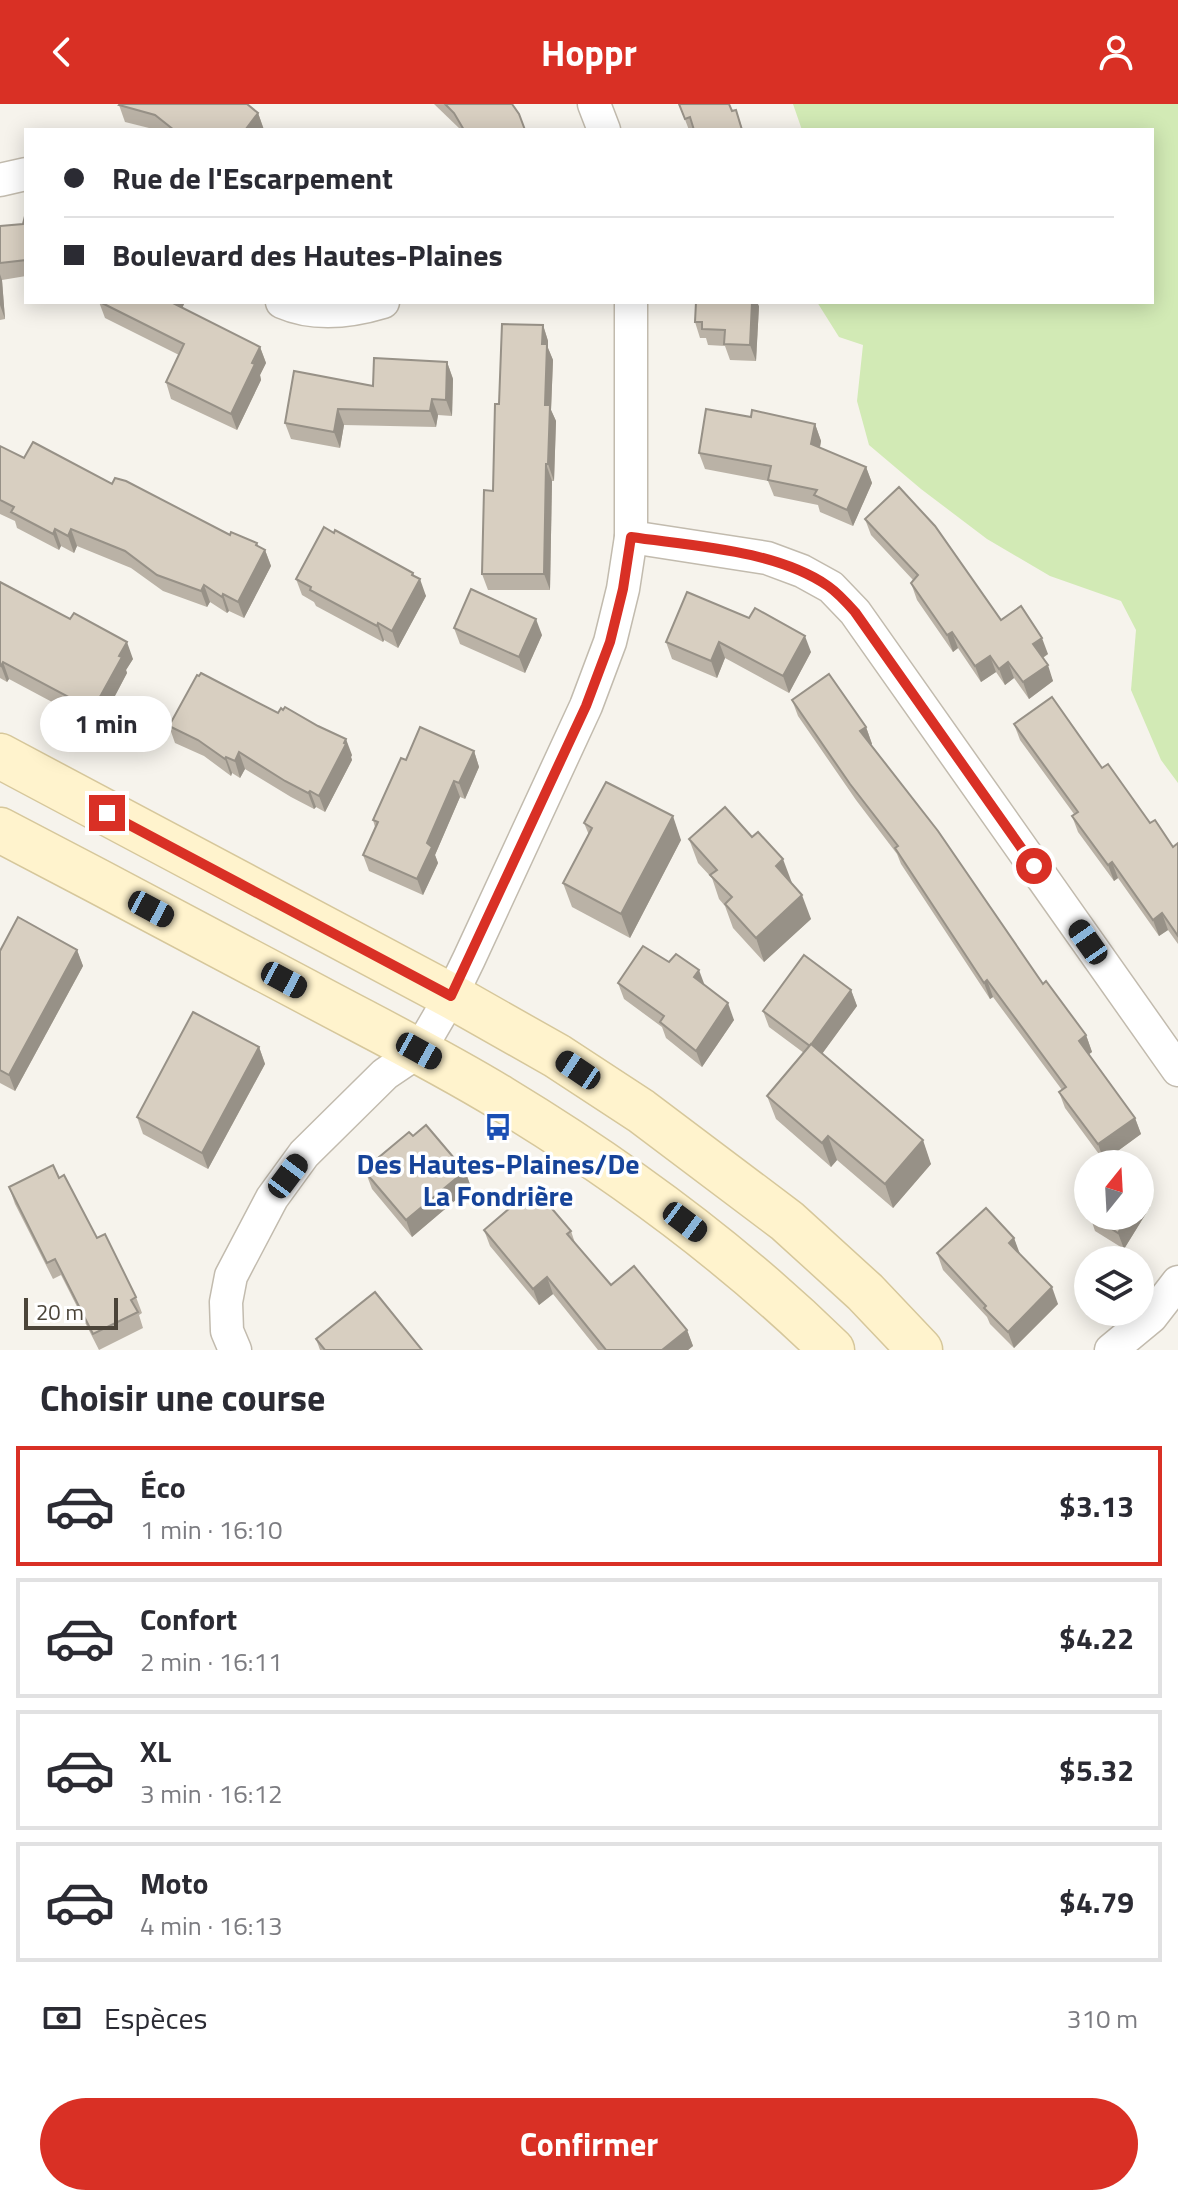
<!DOCTYPE html>
<html lang="fr">
<head>
<meta charset="utf-8">
<style>
	body { margin:0; font-family:"Titillium Web",sans-serif; background:#f7f7f7; color:#2b2b33; height:100vh; display:flex; flex-direction:column; font-size:30px; white-space:nowrap }
	* { box-sizing:border-box; margin:0 }
	p { font-size:26px; color:#7c7c81 }
	.icon { flex:none; width:44px; height:44px; fill:none; stroke:currentColor; stroke-width:2; stroke-linecap:round; stroke-linejoin:round }
	.map { position:relative; height:1246px; overflow:hidden }
	.panel { display:flex; flex-direction:column; background:#fff; flex:1 }
	.panel>* { flex:none }
	.guide { position:absolute; left:24px; top:24px; width:1130px; height:176px; border-radius:0px; box-shadow:0 4px 20px #0003; display:grid; align-content:center; height:176px; padding:0 40px; background:#fff }
	.needle { width:52px; rotate:18deg }
	.controls { position:absolute; left:1074px; top:1046px; display:grid; gap:16px }
	.controls a { display:grid; place-items:center; width:80px; height:80px; border-radius:50%; background:#fff; box-shadow:0 4px 20px #0003; font-size:40px }
	.scale { position:absolute; left:24px; bottom:20px; width:94px; box-sizing:border-box; padding-left:8px; border:4px solid #4b4439; border-top:0; font-size:22px; line-height:28px; white-space:nowrap; color:#4b4439; -webkit-text-stroke:6px #fff; paint-order:stroke }
	.end { position:absolute; width:36px; height:36px; margin:-18px; border:10px solid #d93025; background:#fff; box-shadow:0 0 0 4px #fff }
	.from { border-radius:50% }
	.bubble { position:absolute; height:56px; border-radius:28px; background:#fff; box-shadow:0 4px 20px #0003; font-size:26px; font-weight:700; line-height:56px; text-align:center }
	.car { position:absolute; width:24px; height:48px; margin:-24px -12px; border-radius:10px; box-shadow:0 0 6px 2px #0007; background:linear-gradient(#222 24%,#8ab4d8 0 40%,#222 0 76%,#8ab4d8 0 86%,#222 0) }
	.guide b { display:flex; align-items:center; gap:28px; height:76px; font-size:30px }
	.guide b+b { border-top:2px solid #e1e1e2 }
	.guide i { width:20px; height:20px; background:#2b2b33 }
	ul { padding:0; list-style:none }
	li { display:flex; align-items:center; gap:24px; height:120px; margin:0 16px 12px; padding:0 24px; border:4px solid #e1e1e2; border-radius:0px }
	li div { flex:1 }
	li b { display:block; font-size:30px }
	li em { font-style:normal; font-weight:700 }
	li.current { border-color:#d93025 }
	li>.icon { width:72px; height:72px; stroke-width:1.5 }
	h2 { padding:0 40px; font-size:36px; line-height:96px }
	.pay { display:flex; align-items:center; gap:20px; height:88px; padding:0 40px; font-size:30px }
	.pay p { margin-inline-start:auto }
	.primary-button { display:flex; gap:16px; margin-top:auto; padding:16px 40px }
	.primary-button a { flex:1; height:92px; border-radius:48px; background:#d93025; color:#fff; font-size:32px; font-weight:700; line-height:92px; text-align:center }
	header { display:flex; justify-content:space-between; align-items:center; height:104px; padding:0 40px; background:#d93025; color:#fff; font-size:36px; font-weight:700 }
	.map>svg:first-child { display:block }
	.green { fill:#d2eab5 }
	.lines { fill:none; stroke-linecap:round; stroke-linejoin:round }
	.street-casing { stroke:#c2bbae; stroke-width:35 }
	.secondary-casing { stroke:#d6c79b; stroke-width:47 }
	.street { stroke:#fff; stroke-width:32 }
	.secondary { stroke:#fff3cd; stroke-width:44 }
	.wall { fill:#bab2a6 }
	.shaded-wall { fill:#979187 }
	.building { fill:#d8cfc1; stroke:#979187; stroke-width:2 }
	.route { stroke:#d93025; stroke-width:10 }
	.labels { text-anchor:middle; dominant-baseline:central; stroke-width:7; stroke-linejoin:round; paint-order:stroke }
	.transit-label { font-size:28px; font-weight:bold; fill:#164399; stroke:#fff }
</style>
</head>
<body>
<header><svg class="icon" aria-label="back" viewBox="0 0 24 24"><path d="M15 5l-7 7 7 7"/></svg>Hoppr<svg class="icon" aria-label="person" viewBox="0 0 24 24"><circle cx="12" cy="8" r="4"/><path d="M4 21q1-7 8-7t8 7"/></svg></header>
<div class="map">
<svg width="1178" height="1246" viewBox="0 0 1178 1246">
	<rect width="100%" height="100%" fill="#f6f3ec"/>
	<path class="green" d="M793,0H1178V679L1161,656L1131,586L1136,526L1121,497L1050,472L987,435L921,385L869,341L857,297L863,241L839,233L817,198H1152V26H802Z"/>
	<g class="lines">
		<g class="street-casing">
			<g id="street">
				<path d="M594,0L604,26"/>
				<path d="M0,76L26,70"/>
				<path d="M282,198C314,212 350,208 383,198"/>
				<path d="M631,433L767,454L802,467L831,483L855,508L1178,966"/>
				<path d="M235,1246L227,1227L226,1198L231,1172L272,1094L304,1050L385,970L419,947L451,892L469,855L586,602L610,538L623,485L631,433V198"/>
				<path d="M1111,1246L1151,1213L1178,1178"/>
			</g>
		</g>
		<g class="secondary-casing">
			<g id="secondary">
				<path d="M0,652L451,892L557,952L641,1007L787,1117L865,1188L920,1246"/>
				<path d="M0,726C102,779 203,833 305,887C370,922 437,955 501,994C620,1066 732,1148 832,1246"/>
			</g>
		</g>
		<use href="#street" class="street"/>
		<use href="#secondary" class="secondary"/>
	</g>
	<g class="wall">
		<path d="M434,0H512L525,26H461Z"/>
		<path d="M679,0H729L732,7L736,6L743,26H689Z"/>
		<path d="M119,1L258,9L264,26H157L125,18Z"/>
		<path d="M26,113V172L2,176L5,215L0,216V122L23,120Z"/>
		<path d="M99,198H185L182,204L260,243L266,259L260,271L261,276L237,326L171,295L166,278L179,251L105,214Z"/>
		<path d="M759,202L756,257L730,256L725,242L708,241L706,234H700L695,218Z"/>
		<path d="M543,221L548,237V244L553,256L551,306L556,317L554,377H552L550,486H488L482,470L493,387L499,300Z"/>
		<path d="M447,258L453,275L452,312L438,311L436,323L344,321L340,344L291,335L285,319L373,282Z"/>
		<path d="M751,313L815,320L821,337L820,344L866,363L872,379L853,422L820,408L818,401L774,392L768,377L705,365L699,349Z"/>
		<path d="M0,342L24,354L112,380L265,446L271,462L244,514L229,507L227,509L210,498L207,503L163,487L131,464L77,442L74,449L61,442L59,446L17,424L15,417L0,410Z"/>
		<path d="M865,415L1048,550L1043,554L1053,577L1029,595L1014,574L1005,581L996,568L981,578L958,544L953,548L917,496L911,479L913,476L871,431Z"/>
		<path d="M414,472L426,492L398,544L384,536L383,538L316,502L314,498L302,491L296,475Z"/>
		<path d="M0,478L133,555L126,566L127,569L107,607L97,622L9,575L7,578L0,574Z"/>
		<path d="M687,488L811,548L789,589L725,554L717,574L672,555L666,538Z"/>
		<path d="M454,524L542,531L525,569L460,540Z"/>
		<path d="M792,596L866,623L872,640H871L1043,880L1086,931L1092,948L1089,950L1135,1014L1141,1030L1104,1057L1065,1004L1059,988L1062,986L993,893L990,895L901,760L897,750L856,696L798,612Z"/>
		<path d="M1014,620L1102,664L1150,719L1173,743L1178,739V840L1168,826L1159,832L1118,774L1114,777L1078,728L1072,712L1074,710L1020,636Z"/>
		<path d="M169,622L352,651L351,653L352,656L325,708L316,703L314,705L291,693L245,665L240,674L232,669L231,672L204,652L175,639Z"/>
		<path d="M474,647L479,663L465,695L460,693L435,751L438,759L423,791L369,767L363,751L375,723L373,716L406,656Z"/>
		<path d="M584,719L681,736L630,834L572,803L563,779L589,731Z"/>
		<path d="M689,735L791,779L811,815L764,858L733,824L725,802L719,795L712,774L698,759Z"/>
		<path d="M77,846L83,862L15,987L0,979V847Z"/>
		<path d="M618,879L704,881L734,916L702,963L666,934L662,923L624,895Z"/>
		<path d="M851,886L857,902L822,950L931,1060L893,1104L837,1056L831,1063L776,1015L767,992L804,949L769,923L763,907Z"/>
		<path d="M259,943L265,960L208,1065L143,1030L137,1013Z"/>
		<path d="M413,1032L465,1067L471,1083L412,1133L372,1085L366,1069L380,1058L378,1054Z"/>
		<path d="M59,1074L97,1134L136,1193L142,1209L139,1211L143,1224L99,1246L61,1171L53,1175L15,1100L9,1083Z"/>
		<path d="M1144,1087L1150,1103L1124,1145L1095,1127L1090,1112H1140Z"/>
		<path d="M545,1103L571,1127L575,1139L611,1181L687,1226L693,1242L688,1246H598L553,1190L539,1201L490,1142L484,1126Z"/>
		<path d="M1014,1134L1019,1150L1058,1200L1014,1244L990,1220L987,1213L943,1166L937,1149Z"/>
		<path d="M316,1235L422,1246H320Z"/>
	</g>
	<g class="shaded-wall">
		<path d="M258,9L264,26H246V25Z"/>
		<path d="M0,170L2,176L5,215L0,201Z"/>
		<path d="M171,198H185L177,215Z"/>
		<path d="M752,198H757L759,202L756,257L750,241Z"/>
		<path d="M543,221L548,237V244L553,256L551,306L556,317L554,377L548,360L542,240Z"/>
		<path d="M260,243L266,259L260,271L261,276L237,326L231,310Z"/>
		<path d="M447,258L453,275L452,312L446,296Z"/>
		<path d="M432,295L438,311L436,323L430,307Z"/>
		<path d="M338,305L344,321L340,344L334,328Z"/>
		<path d="M815,320L821,337L817,356L811,340Z"/>
		<path d="M546,360L552,377L550,486L544,470Z"/>
		<path d="M866,363L872,379L853,422L847,406Z"/>
		<path d="M55,425L61,442L59,446L53,430Z"/>
		<path d="M71,425L77,442L74,449L68,432Z"/>
		<path d="M257,439L261,452L265,446L271,462L244,514L238,498Z"/>
		<path d="M413,469L417,481L420,475L426,492L398,544L392,527Z"/>
		<path d="M204,481L210,498L207,503L201,487Z"/>
		<path d="M223,490L229,507L227,509L222,493Z"/>
		<path d="M536,515L542,531L525,569L519,553Z"/>
		<path d="M378,519L384,536L383,538L377,522Z"/>
		<path d="M952,528L958,544L953,548L947,531Z"/>
		<path d="M805,532L811,548L789,589L783,572Z"/>
		<path d="M1042,534L1048,550L1039,556L1033,540Z"/>
		<path d="M127,538L133,555L126,566L127,569L107,607L97,622L91,605Z"/>
		<path d="M719,538L725,554L717,574L711,557Z"/>
		<path d="M990,552L996,568L981,578L975,562Z"/>
		<path d="M3,558L9,575L7,578L1,562Z"/>
		<path d="M1008,558L1014,574L1005,581L999,565Z"/>
		<path d="M1048,561L1053,577L1029,595L1023,578Z"/>
		<path d="M866,623L872,640L866,643L860,627Z"/>
		<path d="M346,635L352,651L351,653L352,656L325,708L319,692Z"/>
		<path d="M474,647L479,663L465,695L459,679Z"/>
		<path d="M239,648L245,665L240,674L235,657Z"/>
		<path d="M226,653L232,669L231,672L225,655Z"/>
		<path d="M454,677L460,693L435,751L438,759L423,791L417,775L427,739Z"/>
		<path d="M310,687L316,703L314,705L308,689Z"/>
		<path d="M673,712L681,736L630,834L621,810Z"/>
		<path d="M783,755L792,779L776,762Z"/>
		<path d="M1112,758L1118,774L1114,777L1108,761Z"/>
		<path d="M802,791L811,815L764,858L756,834Z"/>
		<path d="M1162,809L1168,826L1159,832L1153,816Z"/>
		<path d="M77,846L83,862L15,987L9,971Z"/>
		<path d="M699,866L705,882L694,873Z"/>
		<path d="M987,876L993,893L990,895L984,879Z"/>
		<path d="M851,886L857,902L816,958L810,942Z"/>
		<path d="M728,899L734,916L702,963L696,947Z"/>
		<path d="M1086,931L1092,948L1085,953L1079,937Z"/>
		<path d="M259,943L265,960L208,1065L202,1049Z"/>
		<path d="M1135,1014L1141,1030L1104,1057L1098,1040Z"/>
		<path d="M828,1032L837,1056L831,1063L822,1039Z"/>
		<path d="M923,1036L931,1060L893,1104L885,1080Z"/>
		<path d="M465,1067L471,1083L412,1133L406,1116Z"/>
		<path d="M1144,1087L1150,1103L1124,1145L1118,1129L1128,1112H1140V1094Z"/>
		<path d="M1014,1134L1020,1150L1009,1139Z"/>
		<path d="M547,1173L553,1190L539,1201L533,1185Z"/>
		<path d="M1052,1183L1058,1200L1014,1244L1008,1228Z"/>
		<path d="M687,1226L693,1242L688,1246H662Z"/>
	</g>
	<g class="building">
		<path d="M120,0H247L258,9L246,25L247,26H174L155,11L119,1Z"/>
		<path d="M445,0H512L519,10L525,26H464L454,9Z"/>
		<path d="M679,0H729L732,7L736,6L742,26H694L690,13L685,15Z"/>
		<path d="M25,112L26,113V156L0,159V122L23,120Z"/>
		<path d="M100,198H171L260,243L252,259L255,260L231,310L166,278L184,240Z"/>
		<path d="M696,198H752L750,241L724,240L725,226L702,225V218H695Z"/>
		<path d="M502,220L543,221L542,240H547L545,301H550L548,360H546L544,470H482L484,386L493,387L495,300H499Z"/>
		<path d="M374,254L447,258L446,296L432,295L430,307L338,305L334,328L285,319L294,267L373,282Z"/>
		<path d="M706,305L751,313L752,306L815,320L811,340L866,363L847,406L814,391L817,386L768,376L771,362L699,349Z"/>
		<path d="M33,338L112,380L115,374L126,377L230,431L231,428L257,439L256,441L265,446L238,498L223,490L222,493L204,481L201,487L157,471L125,447L71,425L68,432L55,425L53,430L11,408L14,403L0,396V342L24,354Z"/>
		<path d="M899,383L935,422L1001,516L1021,502L1042,534L1033,540L1048,561L1023,578L1008,558L999,565L990,552L975,562L952,528L947,531L911,479L918,471L865,415Z"/>
		<path d="M324,423L334,429L335,426L413,469L412,471L420,475L392,527L378,519L377,522L310,486L311,483L296,475Z"/>
		<path d="M0,478L70,515L74,509L127,538L119,552L122,553L101,591L91,605L3,558L1,562L0,561Z"/>
		<path d="M471,485L536,515L519,553L454,524Z"/>
		<path d="M687,488L749,514L755,504L805,532L783,572L719,538L711,557L666,538Z"/>
		<path d="M201,569L278,609L281,604L283,606L285,603L318,622L346,635L344,639L346,640L319,692L310,687L308,689L285,677L239,648L235,657L226,653L225,655L198,636L169,622L197,571L199,572Z"/>
		<path d="M829,570L866,623L860,627L938,727L1043,880L1046,877L1086,931L1079,937L1135,1014L1098,1040L1059,988L1066,983L987,876L984,879L895,744L898,742L850,680L792,596Z"/>
		<path d="M1052,593L1102,664L1108,660L1150,719L1155,716L1173,743L1178,739V832L1162,809L1153,816L1112,758L1108,761L1072,712L1078,708L1014,620Z"/>
		<path d="M420,623L474,647L459,679L454,677L427,739L432,743L417,775L363,751L378,718L373,716L401,654L406,656Z"/>
		<path d="M606,678L673,712L621,810L563,779L592,724L584,719Z"/>
		<path d="M725,703L752,733L758,728L783,755L776,762L802,791L756,834L725,800L732,793L710,771L717,766L689,735Z"/>
		<path d="M18,813L77,846L9,971L0,966V847Z"/>
		<path d="M643,842L669,858L676,850L699,866L694,873L728,899L696,947L660,918L664,912L618,879Z"/>
		<path d="M804,851L851,886L810,942L763,907Z"/>
		<path d="M193,908L259,943L202,1049L137,1013Z"/>
		<path d="M811,940L923,1036L885,1080L828,1032L822,1039L767,992Z"/>
		<path d="M426,1021L465,1067L406,1116L366,1069L381,1056L378,1054L409,1028L413,1032Z"/>
		<path d="M53,1061L59,1074L64,1071L97,1134L105,1130L136,1193L131,1196L138,1208L93,1230L55,1155L47,1159L9,1083Z"/>
		<path d="M1140,1084L1144,1087L1140,1094Z"/>
		<path d="M531,1086L545,1103L548,1100L571,1127L567,1130L611,1181L634,1162L687,1226L662,1246H606L547,1173L533,1185L484,1126Z"/>
		<path d="M986,1104L1014,1134L1009,1139L1052,1183L1008,1228L984,1204L986,1202L937,1149Z"/>
		<path d="M1092,1112H1128L1118,1129Z"/>
		<path d="M375,1188L422,1246H325L316,1235Z"/>
	</g>
	<g class="lines">
		<path class="route" d="M107,709L451,892L586,602L610,538L623,485L631,433C693,442 776,446 828,482C838,489 847,499 855,508L1034,762"/>
	</g>
	<defs>
		<g id="bus-bare" transform="scale(2.16)"><path d="M-5-6H5V4H4V6H2V4H-2V6H-4V4H-5ZM-3.5-4V0h7V-4ZM-3.5 1.2v1.5H-2V1.2ZM2 1.2v1.5H3.5V1.2Z" fill="#1a4fb4" stroke="#fff" stroke-width="2.5" paint-order="stroke"/></g>
	</defs>
	<g fill-rule="evenodd">
		<use href="#bus-bare" x="498" y="1023"/>
	</g>
	<g class="labels">
		<g class="transit-label">
			<text x="498" y="1059">Des Hautes-Plaines/De<tspan x="498" dy="32">La Fondrière</tspan></text>
		</g>
	</g>
</svg>
<div class="controls">
<a><svg class="needle" viewBox="-14 -14 28 28"><path d="M0-13l5 13h-10z" fill="#e53935"/><path d="M0 13l5-13h-10z" fill="#7c7c81"/></svg></a>
<a><svg class="icon" aria-label="layers" viewBox="0 0 24 24"><path d="M12 4l9 5-9 5-9-5zM3 14l9 5 9-5"/></svg></a>
</div>
<div class="scale">20 m</div>
<i class="end from" style="left:1034px;top:762px"></i>
<i class="end" style="left:107px;top:709px"></i>
<div class="bubble" style="left:40px;top:592px;width:132px">1 min</div>
<i class="car" style="left:151px;top:805px;rotate:118deg"></i>
<i class="car" style="left:1088px;top:838px;rotate:325deg"></i>
<i class="car" style="left:284px;top:876px;rotate:118deg"></i>
<i class="car" style="left:419px;top:947px;rotate:119deg"></i>
<i class="car" style="left:578px;top:966px;rotate:304deg"></i>
<i class="car" style="left:288px;top:1072px;rotate:37deg"></i>
<i class="car" style="left:685px;top:1118px;rotate:127deg"></i>
<div class="guide">
<b><i class="from"></i>Rue de l'Escarpement</b>
<b><i></i>Boulevard des Hautes-Plaines</b>
</div>
</div>
<section class="panel">
<h2>Choisir une course</h2>
<ul>
<li class="current"><svg class="icon" aria-label="car" viewBox="0 0 24 24"><path d="M5 17H2v-5l4-1 3-4h7l3 4 3 1v5h-3M9 17h6M6 11h13"/><circle cx="7" cy="17" r="2"/><circle cx="17" cy="17" r="2"/></svg><div><b>Éco</b><p>1 min · 16:10</p></div><em>$3.13</em></li>
<li><svg class="icon" aria-label="car" viewBox="0 0 24 24"><path d="M5 17H2v-5l4-1 3-4h7l3 4 3 1v5h-3M9 17h6M6 11h13"/><circle cx="7" cy="17" r="2"/><circle cx="17" cy="17" r="2"/></svg><div><b>Confort</b><p>2 min · 16:11</p></div><em>$4.22</em></li>
<li><svg class="icon" aria-label="car" viewBox="0 0 24 24"><path d="M5 17H2v-5l4-1 3-4h7l3 4 3 1v5h-3M9 17h6M6 11h13"/><circle cx="7" cy="17" r="2"/><circle cx="17" cy="17" r="2"/></svg><div><b>XL</b><p>3 min · 16:12</p></div><em>$5.32</em></li>
<li><svg class="icon" aria-label="car" viewBox="0 0 24 24"><path d="M5 17H2v-5l4-1 3-4h7l3 4 3 1v5h-3M9 17h6M6 11h13"/><circle cx="7" cy="17" r="2"/><circle cx="17" cy="17" r="2"/></svg><div><b>Moto</b><p>4 min · 16:13</p></div><em>$4.79</em></li>
</ul>
<div class="pay"><svg class="icon" aria-label="cash" viewBox="0 0 24 24"><path d="M3 7h18v10H3z"/><circle cx="12" cy="12" r="2"/></svg>Espèces<p>310 m</p></div>
<div class="primary-button"><a>Confirmer</a></div>
</section>
</body>
</html>
